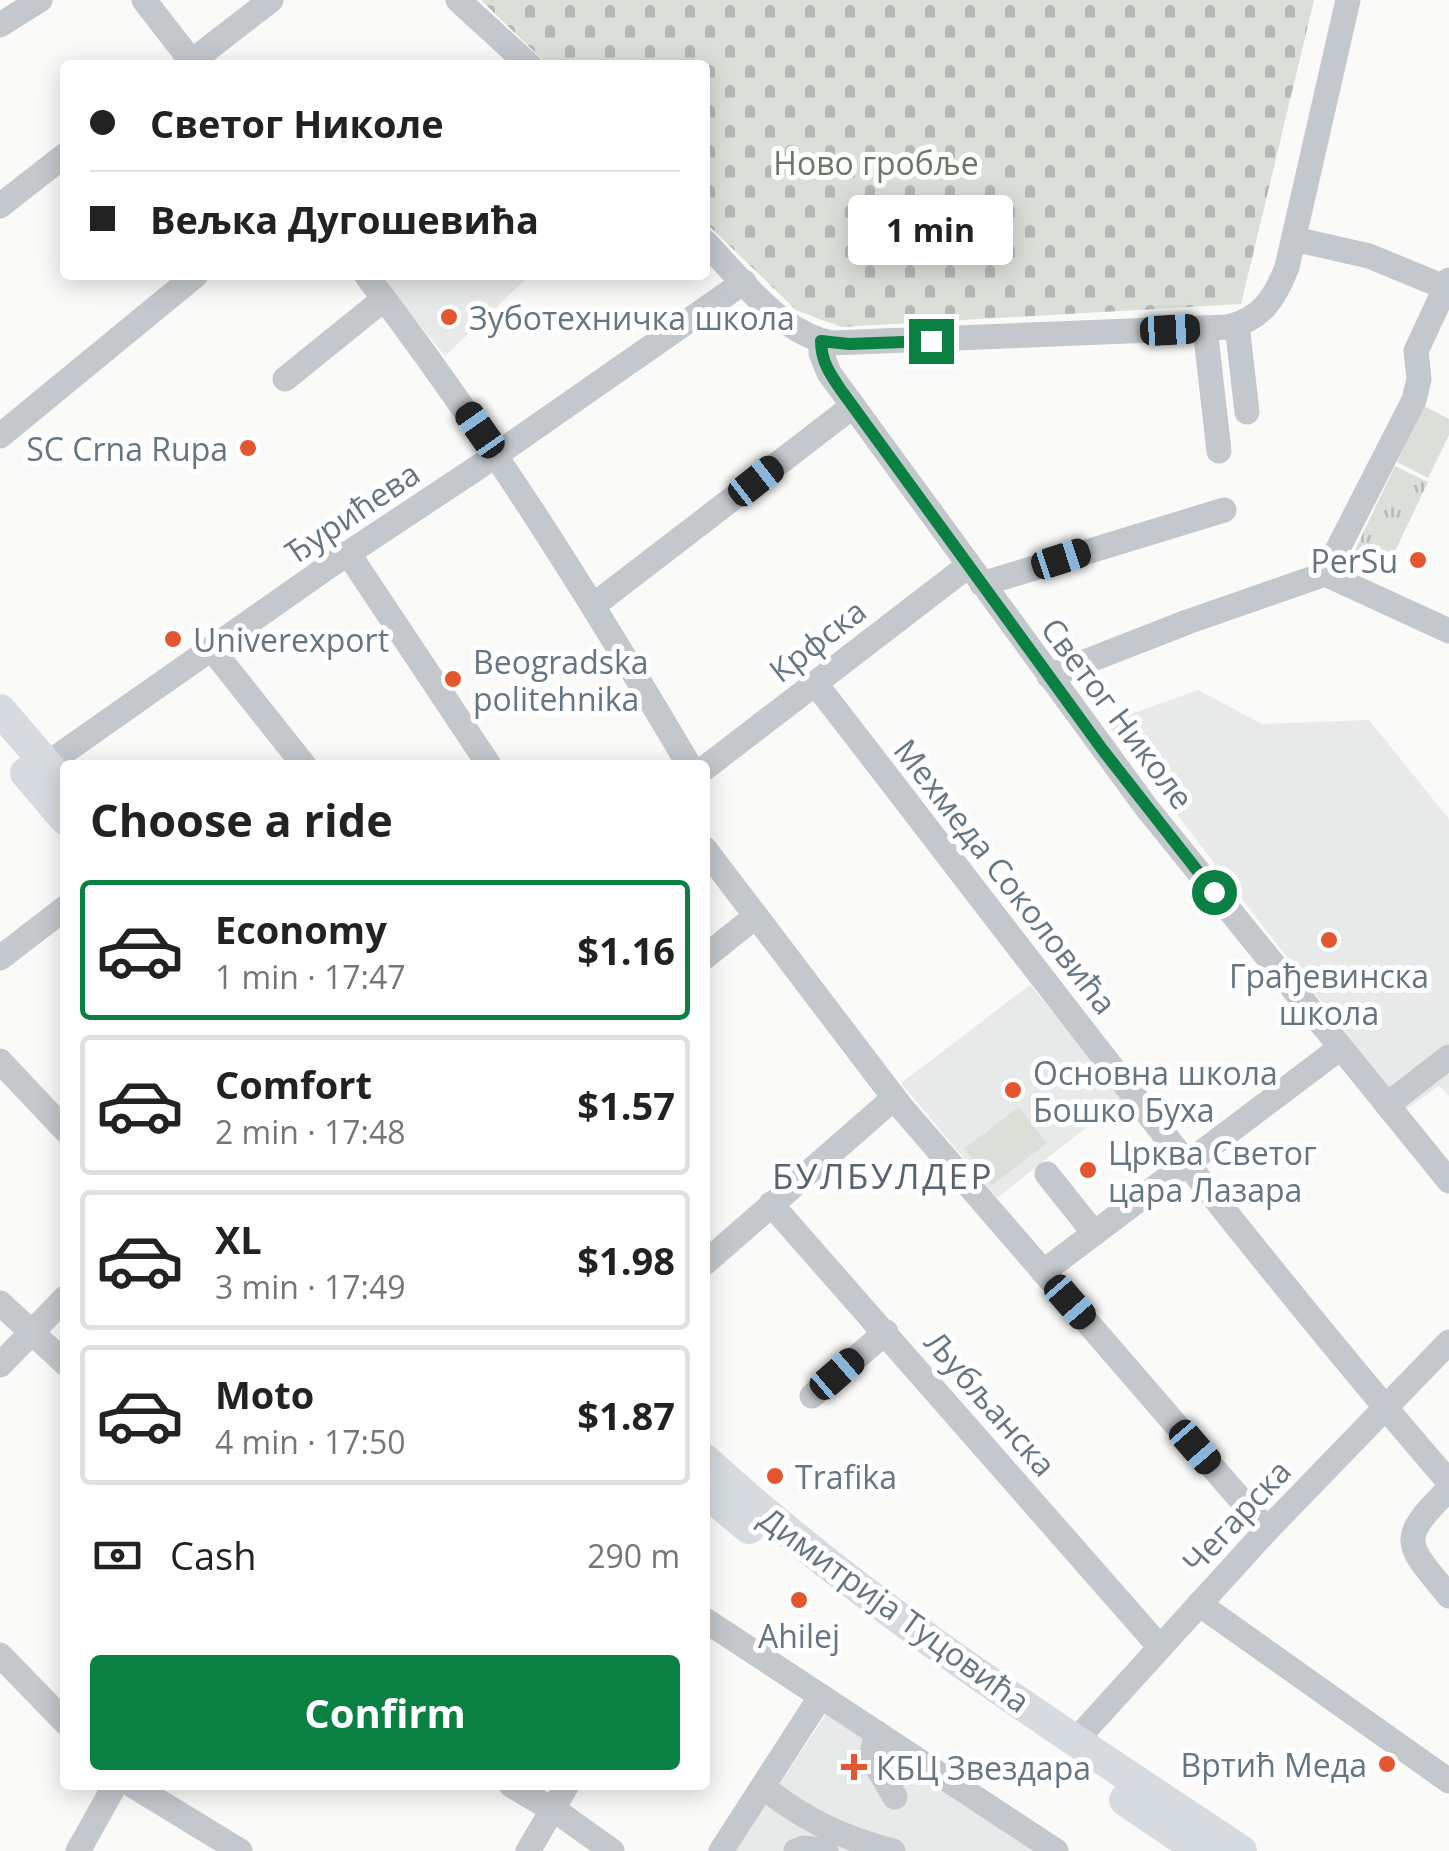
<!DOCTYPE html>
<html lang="en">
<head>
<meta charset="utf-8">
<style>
	body { margin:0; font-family:"Open Sans",sans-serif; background:#f6f6f6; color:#222; height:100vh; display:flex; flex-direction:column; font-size:38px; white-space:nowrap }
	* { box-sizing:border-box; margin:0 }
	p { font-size:32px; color:#767676 }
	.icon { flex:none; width:55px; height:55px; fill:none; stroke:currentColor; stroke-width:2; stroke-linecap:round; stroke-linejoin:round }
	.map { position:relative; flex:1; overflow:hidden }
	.panel { position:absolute; left:60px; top:760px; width:650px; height:1030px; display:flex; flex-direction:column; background:#fff; border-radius:10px; box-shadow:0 5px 25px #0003 }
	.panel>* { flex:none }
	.banner { position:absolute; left:60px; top:60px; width:650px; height:220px; border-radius:10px; box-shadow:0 5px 25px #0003; display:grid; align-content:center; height:220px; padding:0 30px; background:#fff }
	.end { position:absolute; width:45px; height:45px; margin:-22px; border:12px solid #0b8043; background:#fff; box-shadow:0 0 0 5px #fff }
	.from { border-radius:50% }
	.bubble { position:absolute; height:70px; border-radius:10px; background:#fff; box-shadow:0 5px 25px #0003; font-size:32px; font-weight:700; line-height:70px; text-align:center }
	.car { position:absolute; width:30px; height:60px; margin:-30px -15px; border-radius:12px; box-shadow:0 0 8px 2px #0007; background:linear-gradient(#222 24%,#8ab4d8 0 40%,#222 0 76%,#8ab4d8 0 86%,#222 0) }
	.banner b { display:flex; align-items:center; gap:35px; height:95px; font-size:38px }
	.banner b+b { border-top:2px solid #e0e0e0 }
	.banner i { width:25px; height:25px; background:#222 }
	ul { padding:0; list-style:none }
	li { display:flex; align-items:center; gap:30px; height:140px; margin:0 20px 15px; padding:0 10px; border:5px solid #e0e0e0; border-radius:10px }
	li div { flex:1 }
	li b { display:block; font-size:38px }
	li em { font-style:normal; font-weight:700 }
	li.selected { border-color:#0b8043 }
	li>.icon { width:90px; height:90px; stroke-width:1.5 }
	h2 { padding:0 30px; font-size:45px; line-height:120px }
	.pay { display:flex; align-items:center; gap:25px; height:110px; padding:0 30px; font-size:38px }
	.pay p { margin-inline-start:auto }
	.primary-button { display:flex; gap:20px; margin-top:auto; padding:20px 30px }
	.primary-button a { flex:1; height:115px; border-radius:10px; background:#0b8043; color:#fff; font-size:40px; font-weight:700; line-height:115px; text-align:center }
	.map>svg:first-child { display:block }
	.built { fill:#e8e9e9 }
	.grass { fill:#dadfd7 }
	.cemetery { fill:url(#cemetery-stones) }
	.park { fill:url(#park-tufts) }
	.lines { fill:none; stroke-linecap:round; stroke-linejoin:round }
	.minor { stroke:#c3c8cc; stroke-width:25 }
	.major { stroke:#d6dbdf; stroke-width:32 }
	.route { stroke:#0b8043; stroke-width:12 }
	.poi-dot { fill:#e4572e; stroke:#fff; stroke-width:4 }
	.labels { text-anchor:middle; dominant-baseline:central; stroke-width:10; stroke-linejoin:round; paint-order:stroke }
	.park-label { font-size:32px; fill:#687a64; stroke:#fff }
	.poi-label { font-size:32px; fill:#657683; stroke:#fff; text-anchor:start }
	.street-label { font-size:32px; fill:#657683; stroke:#fff }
	.neighbourhood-label { font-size:35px; letter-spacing:2.5px; fill:#57646e; stroke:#fff }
</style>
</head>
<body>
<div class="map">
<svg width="1449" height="1851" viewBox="0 0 1449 1851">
	<defs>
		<pattern id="cemetery-stones" width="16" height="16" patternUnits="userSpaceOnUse" patternTransform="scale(2.5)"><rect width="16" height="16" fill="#dadfd7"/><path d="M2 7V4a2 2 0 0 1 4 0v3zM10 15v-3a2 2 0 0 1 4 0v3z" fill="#b4b9b4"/></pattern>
		<pattern id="park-tufts" width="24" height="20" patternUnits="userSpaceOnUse" patternTransform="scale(2.5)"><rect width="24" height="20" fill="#dadfd7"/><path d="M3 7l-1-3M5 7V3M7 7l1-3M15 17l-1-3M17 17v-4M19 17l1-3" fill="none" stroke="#b4b9b4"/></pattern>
	</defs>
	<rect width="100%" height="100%" fill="#fafaf8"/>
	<g class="built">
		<path d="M379,275H524L527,278L445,356Z"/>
		<path d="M1198,690L1262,724L1369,720L1449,819V1096L1439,1086L1405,1110L1106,723Z"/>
		<path d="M1030,985L1125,1097L997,1198L901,1083Z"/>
		<path d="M828,1711L1042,1851H735Z"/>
	</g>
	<g class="grass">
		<path d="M1424,406L1449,419V435L1428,478L1397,462Z"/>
		<path d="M1019,1107L1047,1143L992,1185L964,1149Z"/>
	</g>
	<path class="cemetery" d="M481,0H1314L1241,304L841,327L796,310L705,222V65H548Z"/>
	<path class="park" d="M1395,466L1428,482L1386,570L1353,554Z"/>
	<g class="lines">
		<g class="minor">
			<path d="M144,0L192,62"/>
			<path d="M458,0L529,65"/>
			<path d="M0,25L40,0"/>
			<path d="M187,65L271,0"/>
			<path d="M0,206L65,155"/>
			<path d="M1294,239L1369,256L1449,289"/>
			<path d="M705,242C741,279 780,334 833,343L1228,327C1262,319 1275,298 1287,267L1348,0"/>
			<path d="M366,275C486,431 589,596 689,765"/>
			<path d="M1237,325L1247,412"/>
			<path d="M1205,328L1219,451"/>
			<path d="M821,341V353L829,373L1146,807L1449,1181"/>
			<path d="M285,379L384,299"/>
			<path d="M0,436L196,275"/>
			<path d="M348,553L489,765"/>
			<path d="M1325,574L1414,400L1419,379L1416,351L1449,280"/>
			<path d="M982,584L1224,510"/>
			<path d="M594,605L853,406"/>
			<path d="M211,648L304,765"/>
			<path d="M1049,676L1190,621L1325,574L1449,631"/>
			<path d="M815,683C1023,951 1227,1225 1449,1482"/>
			<path d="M47,764L332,564L477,468L744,282"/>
			<path d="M705,768L969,565"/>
			<path d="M705,849L902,1108L1267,1530"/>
			<path d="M705,957L756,916"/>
			<path d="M0,958L65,908"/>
			<path d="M0,1061L65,1130"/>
			<path d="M1387,1105L1449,1057"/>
			<path d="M1047,1174L1094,1233"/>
			<path d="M771,1204L1159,1646"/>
			<path d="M705,1263L894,1098"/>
			<path d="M1043,1272L1340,1048"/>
			<path d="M0,1303L65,1363"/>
			<path d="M0,1365L65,1298"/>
			<path d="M812,1396L886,1332"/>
			<path d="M1449,1489C1397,1540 1405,1543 1449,1596"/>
			<path d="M1199,1604L1449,1781"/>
			<path d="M705,1620L1056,1851"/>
			<path d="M0,1655L65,1722"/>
			<path d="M877,1733L871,1757L895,1797"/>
			<path d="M1076,1740L1267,1530L1449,1342"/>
			<path d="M132,1785L240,1851"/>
			<path d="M511,1785L563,1816L612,1851"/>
			<path d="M763,1787C805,1820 842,1838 893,1851"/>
			<path d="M78,1851L115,1785"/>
			<path d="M528,1851L567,1785"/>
			<path d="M721,1851L821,1696"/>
			<path d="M796,1851L804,1848L826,1851"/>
		</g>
		<g class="major">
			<path d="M0,710L65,786"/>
			<path d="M26,773L65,819"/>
			<path d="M705,1460C869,1610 1057,1728 1241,1851"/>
			<path d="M705,1491L749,1528"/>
			<path d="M1125,1800L1200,1851"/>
		</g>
	</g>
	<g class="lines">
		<path class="route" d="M931,341L849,344L821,341C821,361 830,374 841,390L1102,749L1214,892"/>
	</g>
	<g class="poi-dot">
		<circle cx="449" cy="317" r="10"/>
		<circle cx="248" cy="448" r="10"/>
		<circle cx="1418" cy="560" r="10"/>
		<circle cx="173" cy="639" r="10"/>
		<circle cx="453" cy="679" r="10"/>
		<circle cx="1329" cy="940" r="10"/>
		<circle cx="1013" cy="1090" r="10"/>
		<circle cx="1088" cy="1170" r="10"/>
		<circle cx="775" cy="1476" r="10"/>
		<circle cx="799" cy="1600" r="10"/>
		<circle cx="1387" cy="1764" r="10"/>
		<path d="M849 1752h10v10h10v10h-10v10h-10v-10h-10v-10h10z"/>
	</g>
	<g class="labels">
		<g class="park-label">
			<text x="876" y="162">Ново гробље</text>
		</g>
		<g class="poi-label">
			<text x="469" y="317">Зуботехничка школа</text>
			<text x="228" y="448" text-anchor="end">SC Crna Rupa</text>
			<text x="1398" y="560" text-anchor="end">PerSu</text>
			<text x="193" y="639">Univerexport</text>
			<text x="473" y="661">Beogradska<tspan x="473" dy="37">politehnika</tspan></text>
			<text x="1329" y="975" text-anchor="middle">Грађевинска<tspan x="1329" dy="37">школа</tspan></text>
			<text x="1033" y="1072">Основна школа<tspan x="1033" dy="37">Бошко Буха</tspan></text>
			<text x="1108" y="1152">Црква Светог<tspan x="1108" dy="37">цара Лазара</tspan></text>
			<text x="795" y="1476">Trafika</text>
			<text x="799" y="1635" text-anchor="middle">Ahilej</text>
			<text x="1367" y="1764" text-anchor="end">Вртић Меда</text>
			<text x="876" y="1767">КБЦ Звездара</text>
		</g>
		<g class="street-label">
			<text transform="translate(352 512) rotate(-34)">Ђурићева</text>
			<text transform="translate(817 640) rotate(-38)">Крфска</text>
			<text transform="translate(1118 713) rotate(53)">Светог Николе</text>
			<text transform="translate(1006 876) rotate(52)">Мехмеда Соколовића</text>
			<text transform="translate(991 1403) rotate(49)">Љубљанска</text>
			<text transform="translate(1236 1516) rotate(-47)">Чегарска</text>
			<text transform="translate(895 1609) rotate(36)">Димитрија Туцовића</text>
		</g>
		<g class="neighbourhood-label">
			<text x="883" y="1175">БУЛБУЛДЕР</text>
		</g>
	</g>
</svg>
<i class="end from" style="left:1214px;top:892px"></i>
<i class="end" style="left:931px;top:341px"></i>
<div class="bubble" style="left:848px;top:195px;width:165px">1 min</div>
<i class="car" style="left:1170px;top:330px;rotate:87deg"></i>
<i class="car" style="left:480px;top:430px;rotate:325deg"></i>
<i class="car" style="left:756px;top:481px;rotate:52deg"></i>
<i class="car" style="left:1061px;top:559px;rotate:72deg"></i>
<i class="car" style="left:1070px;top:1302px;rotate:139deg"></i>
<i class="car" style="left:837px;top:1374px;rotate:49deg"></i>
<i class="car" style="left:1195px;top:1447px;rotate:139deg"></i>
<div class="banner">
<b><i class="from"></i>Светог Николе</b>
<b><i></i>Вељка Дугошевића</b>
</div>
<section class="panel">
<h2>Choose a ride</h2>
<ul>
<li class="selected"><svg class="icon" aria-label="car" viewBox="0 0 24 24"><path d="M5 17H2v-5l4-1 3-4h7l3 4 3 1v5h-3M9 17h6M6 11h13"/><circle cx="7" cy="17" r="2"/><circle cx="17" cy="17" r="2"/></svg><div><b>Economy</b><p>1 min · 17:47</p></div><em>$1.16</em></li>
<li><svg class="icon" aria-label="car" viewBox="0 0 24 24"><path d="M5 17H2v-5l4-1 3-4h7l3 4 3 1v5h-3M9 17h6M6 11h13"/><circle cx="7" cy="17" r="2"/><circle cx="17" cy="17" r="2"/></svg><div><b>Comfort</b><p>2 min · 17:48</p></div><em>$1.57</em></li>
<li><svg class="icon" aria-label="car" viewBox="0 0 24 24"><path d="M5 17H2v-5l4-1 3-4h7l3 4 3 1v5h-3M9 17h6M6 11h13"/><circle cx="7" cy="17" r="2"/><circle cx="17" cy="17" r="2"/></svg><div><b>XL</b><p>3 min · 17:49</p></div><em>$1.98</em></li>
<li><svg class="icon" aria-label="car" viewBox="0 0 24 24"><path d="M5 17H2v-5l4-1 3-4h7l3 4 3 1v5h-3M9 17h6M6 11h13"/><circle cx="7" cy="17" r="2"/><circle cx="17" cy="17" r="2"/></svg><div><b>Moto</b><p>4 min · 17:50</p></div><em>$1.87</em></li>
</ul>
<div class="pay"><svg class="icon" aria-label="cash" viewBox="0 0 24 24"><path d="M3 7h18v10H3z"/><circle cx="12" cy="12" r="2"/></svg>Cash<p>290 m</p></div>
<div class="primary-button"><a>Confirm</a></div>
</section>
</div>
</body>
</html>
